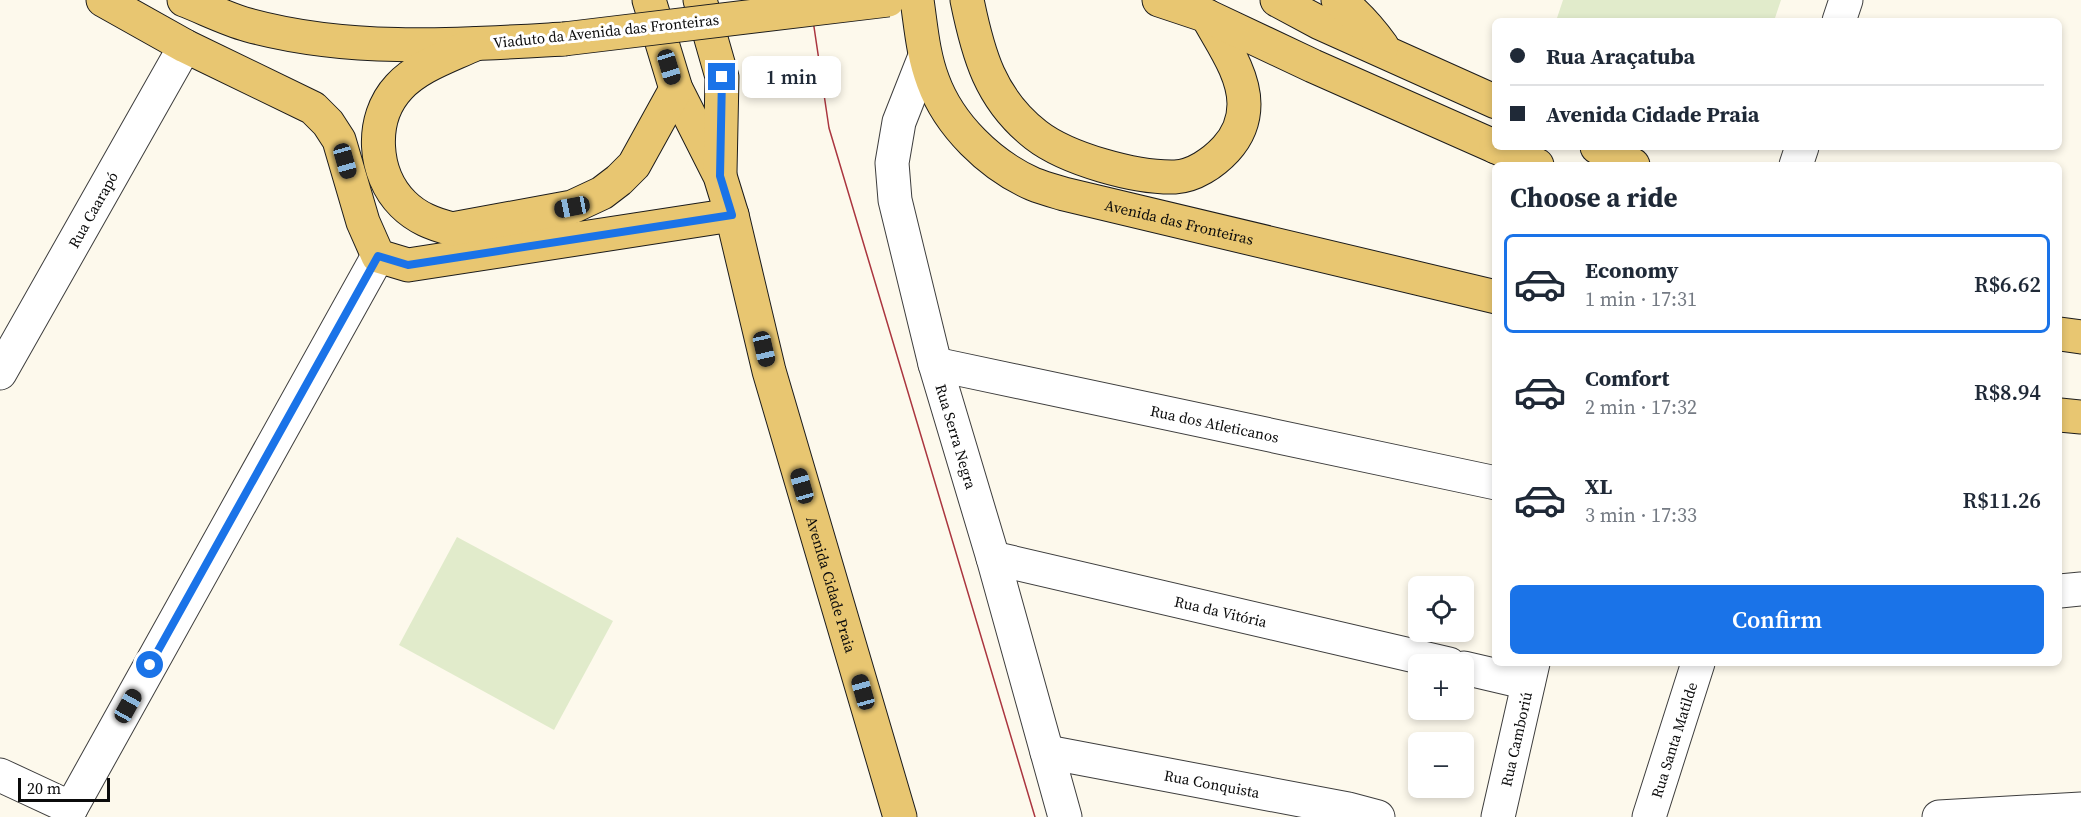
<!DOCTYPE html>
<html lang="en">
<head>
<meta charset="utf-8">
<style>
	body { margin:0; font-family:"Source Serif 4",serif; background:#f6f6f7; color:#1f2937; height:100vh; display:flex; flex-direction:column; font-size:22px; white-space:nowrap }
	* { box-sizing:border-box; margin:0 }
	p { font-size:20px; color:#747a83 }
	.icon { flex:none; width:33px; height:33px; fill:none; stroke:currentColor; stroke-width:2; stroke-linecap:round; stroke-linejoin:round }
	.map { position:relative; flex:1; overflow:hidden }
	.drawer { position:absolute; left:1492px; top:162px; width:570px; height:504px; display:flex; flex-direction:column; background:#fff; border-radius:9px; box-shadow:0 3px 9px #0003 }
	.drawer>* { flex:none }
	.top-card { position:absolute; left:1492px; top:18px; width:570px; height:132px; border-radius:9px; box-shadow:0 3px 9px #0003; display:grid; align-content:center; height:132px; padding:0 18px; background:#fff }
	.controls { position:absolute; left:1408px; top:576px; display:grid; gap:12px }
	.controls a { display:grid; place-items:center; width:66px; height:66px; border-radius:9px; background:#fff; box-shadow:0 3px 9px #0003; font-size:30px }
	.scale { position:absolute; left:18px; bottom:15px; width:92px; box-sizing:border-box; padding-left:6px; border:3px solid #0b0b0b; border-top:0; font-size:16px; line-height:21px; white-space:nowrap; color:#0b0b0b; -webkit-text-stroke:4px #fff; paint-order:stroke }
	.end { position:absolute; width:27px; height:27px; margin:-14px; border:8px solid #1a73e8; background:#fff; box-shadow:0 0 0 3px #fff }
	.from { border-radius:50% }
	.bubble { position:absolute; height:42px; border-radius:9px; background:#fff; box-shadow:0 3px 9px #0003; font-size:20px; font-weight:600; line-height:42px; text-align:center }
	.car { position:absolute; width:18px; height:36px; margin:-18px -9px; border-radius:8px; box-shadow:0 0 4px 2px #0007; background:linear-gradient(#222 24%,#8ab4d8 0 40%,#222 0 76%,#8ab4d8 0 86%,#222 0) }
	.top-card b { display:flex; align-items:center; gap:21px; height:57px; font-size:22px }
	.top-card b+b { border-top:2px solid #e0e1e3 }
	.top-card i { width:15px; height:15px; background:#1f2937 }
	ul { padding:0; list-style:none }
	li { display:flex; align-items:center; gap:18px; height:99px; margin:0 12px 9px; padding:0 6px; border:3px solid transparent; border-radius:9px }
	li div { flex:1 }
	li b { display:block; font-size:22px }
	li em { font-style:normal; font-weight:600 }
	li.on { border-color:#1a73e8 }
	li>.icon { width:54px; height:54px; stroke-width:1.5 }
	h2 { padding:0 18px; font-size:27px; line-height:72px }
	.button { display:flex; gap:12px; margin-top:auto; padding:12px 18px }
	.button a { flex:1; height:69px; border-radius:9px; background:#1a73e8; color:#fff; font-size:24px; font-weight:600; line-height:69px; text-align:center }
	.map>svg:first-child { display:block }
	.pitch { fill:#e1ebcb }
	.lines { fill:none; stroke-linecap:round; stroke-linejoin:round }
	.minor-casing { stroke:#3e3e3e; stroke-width:35 }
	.major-casing { stroke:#1c1c1c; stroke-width:35 }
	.minor { stroke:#fff; stroke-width:33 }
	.major { stroke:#e8c671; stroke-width:33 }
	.tram { stroke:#aa353f; stroke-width:1.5 }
	.major-bridge-casing { stroke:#1c1c1c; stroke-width:35; stroke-linecap:butt }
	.major-bridge { stroke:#e8c671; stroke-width:33 }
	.route { stroke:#1a73e8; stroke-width:8 }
	.labels { text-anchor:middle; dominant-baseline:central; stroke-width:6; stroke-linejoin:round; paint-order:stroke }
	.street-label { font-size:15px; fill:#0b0b0b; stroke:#fff }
</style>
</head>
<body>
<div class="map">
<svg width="2081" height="817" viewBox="0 0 2081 817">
	<rect width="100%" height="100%" fill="#fdf9ec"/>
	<g class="pitch">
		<path d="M1563,0H1781L1774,21H1556Z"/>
		<path d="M457,537L613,621L554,730L399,645Z"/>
	</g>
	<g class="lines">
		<g class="minor-casing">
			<g id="minor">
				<path d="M1839,21L1846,0"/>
				<path id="s1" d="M925,56L899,122L892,163L895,200L935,364L993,558L1065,817"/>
				<path d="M1796,165L1802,147"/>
				<path id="s2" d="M935,364L1496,483"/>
				<path id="s3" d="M0,373L185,46"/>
				<path id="s4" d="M993,558L1449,664"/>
				<path d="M2060,591L2081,589"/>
				<path d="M1464,668L1528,683"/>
				<path id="s5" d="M1047,752L1348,809L1378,817"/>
				<path d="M0,775L71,808"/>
				<path d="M71,808L378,256"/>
				<path id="s6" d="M1498,817L1533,663"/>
				<path id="s7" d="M1649,817L1698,663"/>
				<path d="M1939,817L2081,809"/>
			</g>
		</g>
		<g class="major-casing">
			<g id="major">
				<path d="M103,0L185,46L313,108L328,123L339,140L363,222L378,256L408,265L732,215"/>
				<path d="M184,0C205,8 226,19 248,25C350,53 459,45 564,39"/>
				<path id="s8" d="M649,0L676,89L720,176L732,215L769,371L900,817"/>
				<path d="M700,0L722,77L720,172"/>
				<path id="s9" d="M917,0C921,27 923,55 933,81C949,125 990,165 1033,184C1043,188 1054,191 1064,194L1496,297"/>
				<path d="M967,0C978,54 990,99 1036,135C1067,159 1135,178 1175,177C1194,176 1213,163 1226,149C1237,137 1244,121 1244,104C1244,73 1221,42 1207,16"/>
				<path d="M1159,0L1207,16L1313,66L1496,147"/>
				<path d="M1277,0L1320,23L1496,102"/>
				<path d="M1338,0C1356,13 1369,28 1382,46"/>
				<path d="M475,44C450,56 418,66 399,87C369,119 373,174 403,204C417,218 433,224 452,229L572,207L602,193L619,180L634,165L676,89"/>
				<path d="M1496,147L1537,165"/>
				<path d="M1597,147L1633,165"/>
				<path d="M2060,334L2081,337"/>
				<path d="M2060,415L2081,417"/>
			</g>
		</g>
		<use href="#minor" class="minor"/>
		<use href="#major" class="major"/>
		<path class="tram" d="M810,0L829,128L1035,817"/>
		<g class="major-bridge-casing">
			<path id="major-bridge" d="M564,39L888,0"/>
		</g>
		<use href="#major-bridge" class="major-bridge"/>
	</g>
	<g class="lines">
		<path class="route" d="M150,665L378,256L408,265L732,215L720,176L722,77"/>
	</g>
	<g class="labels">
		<g class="street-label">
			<text transform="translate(606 31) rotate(-6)">Viaduto da Avenida das Fronteiras</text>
			<text stroke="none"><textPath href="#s3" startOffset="188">Rua Caarapó</textPath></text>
			<text stroke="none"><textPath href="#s9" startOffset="381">Avenida das Fronteiras</textPath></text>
			<text stroke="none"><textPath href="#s2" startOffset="286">Rua dos Atleticanos</textPath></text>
			<text stroke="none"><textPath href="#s1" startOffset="394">Rua Serra Negra</textPath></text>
			<text stroke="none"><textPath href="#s8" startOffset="614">Avenida Cidade Praia</textPath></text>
			<text stroke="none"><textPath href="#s4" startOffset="234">Rua da Vitória</textPath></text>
			<text stroke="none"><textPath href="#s6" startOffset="80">Rua Camboriú</textPath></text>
			<text stroke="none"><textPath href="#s7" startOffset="81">Rua Santa Matilde</textPath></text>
			<text stroke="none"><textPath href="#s5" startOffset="168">Rua Conquista</textPath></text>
		</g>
	</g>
</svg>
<div class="controls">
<a><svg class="icon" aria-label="locate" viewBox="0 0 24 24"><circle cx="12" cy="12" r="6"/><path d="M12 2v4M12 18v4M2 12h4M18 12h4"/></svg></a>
<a>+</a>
<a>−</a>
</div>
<div class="scale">20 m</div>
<i class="end from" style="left:150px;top:665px"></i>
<i class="end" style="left:722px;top:77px"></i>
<div class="bubble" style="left:742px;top:56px;width:99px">1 min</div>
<i class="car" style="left:669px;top:67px;rotate:163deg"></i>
<i class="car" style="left:345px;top:161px;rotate:164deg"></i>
<i class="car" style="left:572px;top:207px;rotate:259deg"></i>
<i class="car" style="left:764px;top:349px;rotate:167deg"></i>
<i class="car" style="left:802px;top:486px;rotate:344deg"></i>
<i class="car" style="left:863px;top:692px;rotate:344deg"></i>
<i class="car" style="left:128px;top:706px;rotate:29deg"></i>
<div class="top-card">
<b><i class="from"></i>Rua Araçatuba</b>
<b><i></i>Avenida Cidade Praia</b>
</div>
<section class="drawer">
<h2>Choose a ride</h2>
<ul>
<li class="on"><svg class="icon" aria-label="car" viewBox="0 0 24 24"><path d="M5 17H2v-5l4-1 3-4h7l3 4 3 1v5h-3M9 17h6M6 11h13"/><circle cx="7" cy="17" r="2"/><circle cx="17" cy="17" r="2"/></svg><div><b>Economy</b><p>1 min · 17:31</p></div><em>R$6.62</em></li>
<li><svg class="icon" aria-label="car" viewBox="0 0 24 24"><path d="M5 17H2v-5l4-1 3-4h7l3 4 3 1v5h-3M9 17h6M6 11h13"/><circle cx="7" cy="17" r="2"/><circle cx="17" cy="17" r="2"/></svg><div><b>Comfort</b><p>2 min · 17:32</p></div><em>R$8.94</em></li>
<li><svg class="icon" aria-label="car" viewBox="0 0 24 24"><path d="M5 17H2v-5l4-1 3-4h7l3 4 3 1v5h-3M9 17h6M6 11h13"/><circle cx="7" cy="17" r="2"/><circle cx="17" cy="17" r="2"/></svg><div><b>XL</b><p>3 min · 17:33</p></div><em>R$11.26</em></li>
</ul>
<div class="button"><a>Confirm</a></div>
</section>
</div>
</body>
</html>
